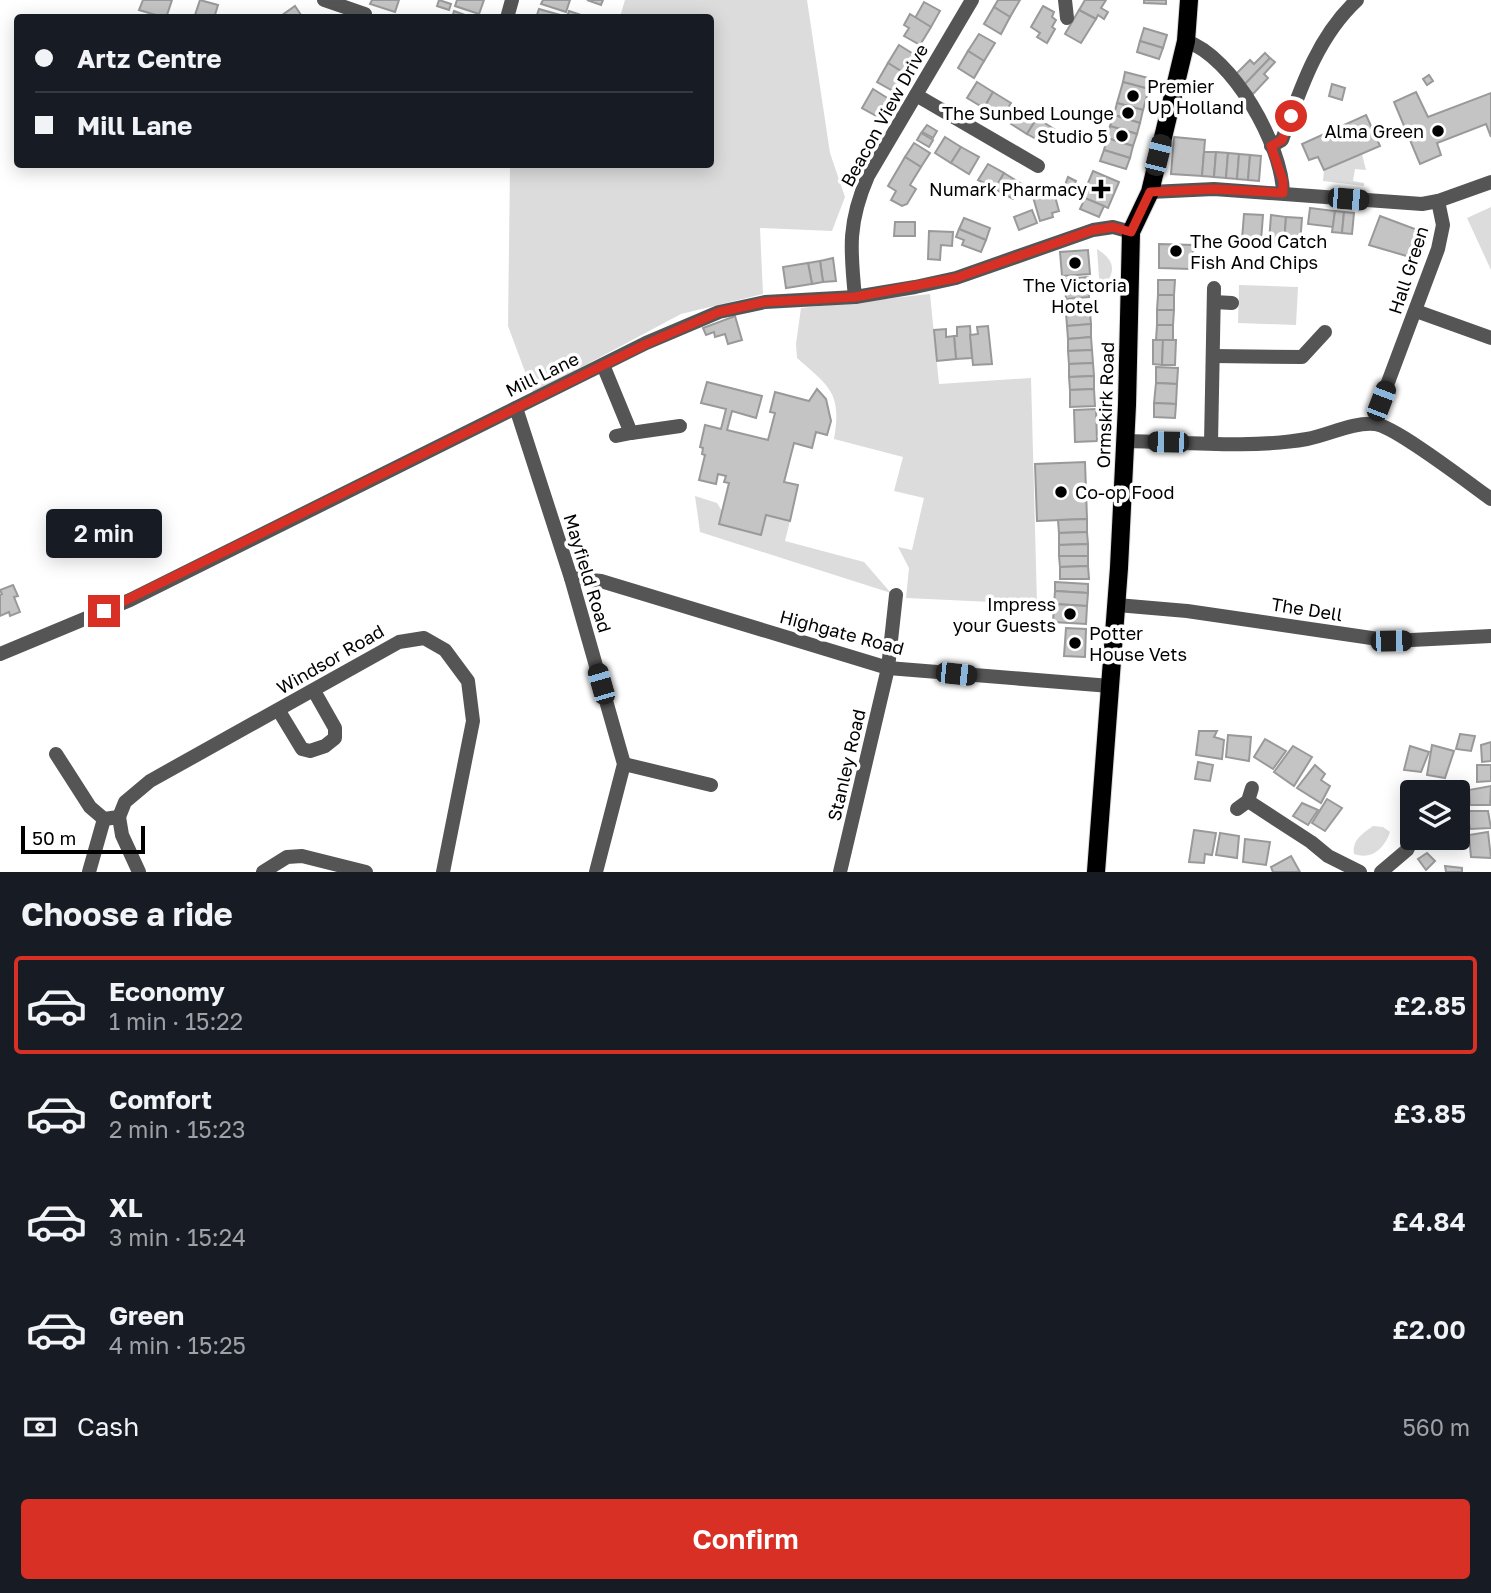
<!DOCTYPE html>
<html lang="en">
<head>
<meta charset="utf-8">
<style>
	body { margin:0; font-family:"Golos Text",sans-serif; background:#242831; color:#f1f3f6; height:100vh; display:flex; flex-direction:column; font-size:26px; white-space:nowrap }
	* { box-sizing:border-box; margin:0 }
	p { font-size:23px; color:#9ea1a6 }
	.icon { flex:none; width:38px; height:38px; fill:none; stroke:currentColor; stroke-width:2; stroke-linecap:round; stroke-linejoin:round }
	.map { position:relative; height:872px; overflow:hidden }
	.sheet { display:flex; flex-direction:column; background:#171b24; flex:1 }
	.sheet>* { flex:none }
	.hud { position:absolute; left:14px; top:14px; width:700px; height:154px; border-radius:7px; box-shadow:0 4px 18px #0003; display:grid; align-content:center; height:154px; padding:0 21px; background:#171b24 }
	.controls { position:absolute; left:1400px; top:780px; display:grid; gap:14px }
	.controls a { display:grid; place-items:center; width:70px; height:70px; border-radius:7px; background:#171b24; box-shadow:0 4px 18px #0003; font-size:35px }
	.scale { position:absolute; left:21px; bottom:18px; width:124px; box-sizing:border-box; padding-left:7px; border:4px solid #000; border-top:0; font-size:19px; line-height:24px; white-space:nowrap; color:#000; -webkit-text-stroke:5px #fff; paint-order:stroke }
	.end { position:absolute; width:32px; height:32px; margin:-16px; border:9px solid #d93025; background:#fff; box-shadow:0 0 0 4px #fff }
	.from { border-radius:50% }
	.bubble { position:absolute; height:49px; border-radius:7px; background:#171b24; box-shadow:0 4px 18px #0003; font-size:23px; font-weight:600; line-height:49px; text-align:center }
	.car { position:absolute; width:21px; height:42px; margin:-21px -10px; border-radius:9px; box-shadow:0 0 5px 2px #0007; background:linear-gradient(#222 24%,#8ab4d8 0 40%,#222 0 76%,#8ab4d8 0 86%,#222 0) }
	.hud b { display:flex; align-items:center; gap:24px; height:66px; font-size:26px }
	.hud b+b { border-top:2px solid #363941 }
	.hud i { width:18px; height:18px; background:#f1f3f6 }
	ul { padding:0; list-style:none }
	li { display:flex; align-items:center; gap:21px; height:98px; margin:0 14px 10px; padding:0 7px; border:4px solid transparent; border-radius:7px }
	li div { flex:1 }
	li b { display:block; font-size:26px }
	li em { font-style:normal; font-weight:600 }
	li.on { border-color:#d93025 }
	li>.icon { width:63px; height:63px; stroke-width:1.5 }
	h2 { padding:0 21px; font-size:32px; line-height:84px }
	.pay { display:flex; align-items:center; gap:18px; height:77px; padding:0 21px; font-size:26px }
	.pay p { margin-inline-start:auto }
	.cta { display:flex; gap:14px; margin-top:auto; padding:14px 21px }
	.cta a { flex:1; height:80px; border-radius:7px; background:#d93025; color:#fff; font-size:28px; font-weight:600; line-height:80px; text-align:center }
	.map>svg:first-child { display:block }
	.green { fill:#dcdcdc }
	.building { fill:#c4c4c4; stroke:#999; stroke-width:2 }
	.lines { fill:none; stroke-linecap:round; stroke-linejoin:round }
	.primary-casing { stroke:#dbdbdb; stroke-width:20 }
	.minor { stroke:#555; stroke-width:14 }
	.tertiary { stroke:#555; stroke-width:14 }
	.primary { stroke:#000; stroke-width:18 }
	.route { stroke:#d93025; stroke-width:9 }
	.poi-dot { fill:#000; stroke:#fff; stroke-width:2.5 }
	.labels { text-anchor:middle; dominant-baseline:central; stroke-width:7; stroke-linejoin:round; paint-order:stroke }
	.poi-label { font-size:18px; fill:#000; stroke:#fff; text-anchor:end }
	.street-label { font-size:18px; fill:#000; stroke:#fff }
</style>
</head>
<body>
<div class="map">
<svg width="1491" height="872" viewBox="0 0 1491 872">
	<rect width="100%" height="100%" fill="#fff"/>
	<g class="green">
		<path d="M625,0H807L830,153L845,197L832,231L760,228L763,294L681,314L533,393L508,326L510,165L710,164V18L620,17Z"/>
		<path d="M1362,154L1366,170L1355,169L1353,181L1364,183V186L1323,181L1324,170Z"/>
		<path d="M1491,207V270L1467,218Z"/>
		<path d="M1097,249C1119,263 1114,275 1100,292Z"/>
		<path d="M1239,285L1298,287L1296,325L1238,323Z"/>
		<path d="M930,294L939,384L1031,378L1037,604L906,598L909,568L898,547L912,550L924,498L894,491L903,457L834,439C842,393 830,387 797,358L796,344L801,308Z"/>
		<path d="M695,496L717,503L722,511L719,524L760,535L766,515L790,521L785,541L864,562L891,593L700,532Z"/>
		<path d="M1373,826L1383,827L1390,832C1384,849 1372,860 1354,854C1352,840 1362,834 1373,826Z"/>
	</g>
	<g class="building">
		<path d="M143,0H172L166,18L139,10Z"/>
		<path d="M200,0L218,5L214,18H194Z"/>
		<path d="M372,0H399L395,12L370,4Z"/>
		<path d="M439,0L451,4L449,10L437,6Z"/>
		<path d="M457,0H484L479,14L455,6Z"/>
		<path d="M543,0H570L566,12L541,4Z"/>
		<path d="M587,0H603L601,5Z"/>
		<path d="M998,0H1020L1010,17L994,7Z"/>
		<path d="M1085,0H1106L1101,8L1108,12L1104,19L1098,15L1096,19L1079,10Z"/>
		<path d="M1144,0H1166V4L1144,3Z"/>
		<path d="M924,2L940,11L931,27L915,18Z"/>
		<path d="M295,6L303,18H278Z"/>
		<path d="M1043,6L1054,12L1052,17L1056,20L1052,27L1055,29L1047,43L1037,37L1040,33L1031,27Z"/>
		<path d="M994,7L1010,17L1001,34L984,24Z"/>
		<path d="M539,9L564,16V18H536Z"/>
		<path d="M1079,10L1096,19L1081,43L1065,34Z"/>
		<path d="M454,11L473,18H452Z"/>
		<path d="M569,11L581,15V18L567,17Z"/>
		<path d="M910,14L931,27L920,45L904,36L909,28L904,25Z"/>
		<path d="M1144,28L1167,35L1163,48L1140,41Z"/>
		<path d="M979,34L995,43L984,61L968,51Z"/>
		<path d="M1140,41L1163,48L1159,59L1137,52Z"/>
		<path d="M899,45L915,55L904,73L888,63Z"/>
		<path d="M968,51L984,61L974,78L958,68Z"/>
		<path d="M1265,53L1270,58L1244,85L1234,76L1250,60L1254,64Z"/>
		<path d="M1270,58L1275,62L1264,74L1268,78L1253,94L1244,85Z"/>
		<path d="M888,63L904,73L893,91L877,82Z"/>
		<path d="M1125,72L1152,79L1149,89L1123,82Z"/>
		<path d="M1429,75L1433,81L1427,85L1423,79Z"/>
		<path d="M977,82L993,92L984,108L967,98Z"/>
		<path d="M1123,82L1149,89L1143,110L1117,103Z"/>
		<path d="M1332,84L1345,88L1342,100L1329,96Z"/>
		<path d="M873,89L889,99L878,117L862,108Z"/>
		<path d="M993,92L1011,103L1002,119L984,108Z"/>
		<path d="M1416,92L1428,117L1491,93V137L1486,124L1437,143L1441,155L1420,164L1394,102Z"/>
		<path d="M1117,103L1143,110L1140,123L1114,115Z"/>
		<path d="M1020,108L1037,118L1027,134L1011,124Z"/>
		<path d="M1114,115L1140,123L1137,134L1110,126Z"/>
		<path d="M1366,115L1380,146L1324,170L1318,157L1309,160L1302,144Z"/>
		<path d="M1037,118L1054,129L1045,144L1027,134Z"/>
		<path d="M927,125L937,131L933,138L922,132Z"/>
		<path d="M1110,126L1137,134L1133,146L1107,138Z"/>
		<path d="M921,133L933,140L929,147L917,140Z"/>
		<path d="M945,137L961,147L951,163L935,153Z"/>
		<path d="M1174,137L1205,140L1202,176L1171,174Z"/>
		<path d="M1107,138L1133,146L1130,158L1104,150Z"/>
		<path d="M914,143L930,153L921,167L905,157Z"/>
		<path d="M961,147L979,157L969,174L951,163Z"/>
		<path d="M1104,150L1130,158L1126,169L1100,161Z"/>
		<path d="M1204,152H1216L1214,177L1202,176Z"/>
		<path d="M1216,152L1228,153L1226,178L1214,177Z"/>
		<path d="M1228,153L1239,154L1237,179L1226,178Z"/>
		<path d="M1239,154L1250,155L1248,180L1237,179Z"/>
		<path d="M1250,155L1261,156L1259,181L1248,180Z"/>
		<path d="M905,157L921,167L910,185L916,189L907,204L902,206L891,200L896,191L888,186Z"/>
		<path d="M988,164L1004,173L995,189L978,180Z"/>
		<path d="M1093,171L1119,182L1108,208L1082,197Z"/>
		<path d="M1004,173L1022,184L1013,199L995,189Z"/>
		<path d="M1068,177L1076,181L1072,191L1064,188Z"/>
		<path d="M1053,189L1059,211L1052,213L1053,217L1040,221L1033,197Z"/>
		<path d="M1085,198L1104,206L1099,217L1080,209Z"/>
		<path d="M1310,208L1335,211L1333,227L1308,224Z"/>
		<path d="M1032,210L1037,223L1019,230L1014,217Z"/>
		<path d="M1335,211L1344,212L1342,233L1332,232Z"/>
		<path d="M1344,212L1354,213L1352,234L1342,233Z"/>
		<path d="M1244,214L1263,215L1261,241L1242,239Z"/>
		<path d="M1271,215L1286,217L1284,243L1269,242Z"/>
		<path d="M1380,216L1423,232L1410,257L1369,245Z"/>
		<path d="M1286,217L1302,218L1300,244L1284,243Z"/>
		<path d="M964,218L990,228L986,240L959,229Z"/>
		<path d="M895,222H915V236H894Z"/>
		<path d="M959,229L986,240L981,252L962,245L964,240L956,237Z"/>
		<path d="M929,231L953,232L952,246L941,245L940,260L928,259Z"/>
		<path d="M1159,244L1194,245L1190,269L1159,268Z"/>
		<path d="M1088,250L1090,274L1062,276L1060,252Z"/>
		<path d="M833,258L836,281L823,282L820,261Z"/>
		<path d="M820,261L823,282L812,284L808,263Z"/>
		<path d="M808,263L812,284L786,288L783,267Z"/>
		<path d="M1088,277L1089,287L1065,289L1064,279Z"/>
		<path d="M1158,280H1175L1174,295H1158Z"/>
		<path d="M1089,287V297L1066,299L1065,289Z"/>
		<path d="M1158,295H1174V310H1157Z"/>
		<path d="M1089,301L1090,312L1066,313L1065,302Z"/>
		<path d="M1157,310H1174L1173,325H1157Z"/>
		<path d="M1090,312L1091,324L1067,326L1066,313Z"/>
		<path d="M735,316L742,340L728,344L725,334L715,337L714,332L706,335L703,328Z"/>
		<path d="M1091,324V337L1068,339L1067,326Z"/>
		<path d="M1157,325H1173V340H1156Z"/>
		<path d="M970,326L972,358L956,359L954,336H957V327Z"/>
		<path d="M988,326L992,364L973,365L970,335L978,334L977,327Z"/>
		<path d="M946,329V337L954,336L956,359L937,361L934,330Z"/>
		<path d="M1091,337L1092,350L1068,351V339Z"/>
		<path d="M1153,340H1163L1162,365L1153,364Z"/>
		<path d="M1163,340H1176L1175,365H1162Z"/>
		<path d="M1092,350L1093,363L1069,364L1068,351Z"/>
		<path d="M1093,363L1094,376L1069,377V364Z"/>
		<path d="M1156,367L1178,368L1177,384L1156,383Z"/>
		<path d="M1094,376V389L1070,390L1069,377Z"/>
		<path d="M707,382L762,396L756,418L732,411L727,430L768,440L775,413L770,412L775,392L809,401L817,389L826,399L831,421L827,435L816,432L812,448L794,443L784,482L798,485L790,521L766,515L761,535L719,524L729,483L724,482L726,476L718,474L716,484L699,480L705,455L702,454L703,448L700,447L705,425L721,429L726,409L701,403Z"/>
		<path d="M1156,383L1177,384L1176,404L1154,403Z"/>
		<path d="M1094,389L1095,406L1070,407V390Z"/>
		<path d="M1154,403L1176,404L1175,418L1154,417Z"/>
		<path d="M1096,409L1097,441L1075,442L1074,410Z"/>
		<path d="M1085,462L1087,519L1037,521L1035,464Z"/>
		<path d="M1087,519V532L1059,533L1058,520Z"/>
		<path d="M1087,532L1088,544L1059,545V533Z"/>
		<path d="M1088,544V556H1059V545Z"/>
		<path d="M1059,556H1088V566L1060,567Z"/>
		<path d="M1088,566L1089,579H1060V567Z"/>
		<path d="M1055,582L1088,584V593L1055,591Z"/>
		<path d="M13,585L18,596L14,597L20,612L10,616L9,612L0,616V595L2,594L0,590Z"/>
		<path d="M1055,591L1088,593L1087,606L1054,604Z"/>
		<path d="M1054,604L1087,606L1086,624L1053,622Z"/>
		<path d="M1066,628L1086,629L1085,657L1064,656Z"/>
		<path d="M1199,731H1217L1214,737L1224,740L1222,759L1196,755Z"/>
		<path d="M1460,734L1475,736L1471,751L1456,749Z"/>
		<path d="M1228,735L1251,737L1249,761L1226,757Z"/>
		<path d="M1265,739L1286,751L1273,769L1254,757Z"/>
		<path d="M1491,742V761L1482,762L1481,745Z"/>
		<path d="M1432,745L1454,751L1445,778L1427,775Z"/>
		<path d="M1293,746L1312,757L1294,786L1274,772Z"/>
		<path d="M1410,746L1429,752L1421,772L1404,770Z"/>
		<path d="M1198,762L1213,765L1210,781L1195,779Z"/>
		<path d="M1315,765L1325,774L1321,780L1330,786L1321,803L1297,788Z"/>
		<path d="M1477,765H1491V781L1477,782Z"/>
		<path d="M1491,786L1490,805H1470L1469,790Z"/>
		<path d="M1327,799L1342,808L1325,831L1312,823Z"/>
		<path d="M1302,803L1318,810L1308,825L1293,816Z"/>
		<path d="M1467,811H1488L1491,828L1470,829Z"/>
		<path d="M1194,830L1216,833L1212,855L1205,854L1204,863L1189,862Z"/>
		<path d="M1488,832L1491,858L1471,857L1469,835Z"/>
		<path d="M1220,833L1239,836L1237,858L1216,855Z"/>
		<path d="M1245,839L1270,842L1266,865L1243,862Z"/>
		<path d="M1427,853L1435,861L1426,870L1418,859Z"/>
		<path d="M1291,856L1300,872H1273L1271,867Z"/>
		<path d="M1445,866L1462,868V872H1446Z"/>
	</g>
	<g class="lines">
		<g class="primary-casing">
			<path id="primary" d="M1096,872L1119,568L1127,405L1131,232L1150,192L1186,41L1189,0"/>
		</g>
		<g class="minor">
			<path d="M324,0L365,14"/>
			<path d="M1065,0L1067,18"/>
			<path d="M507,18L512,0"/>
			<path d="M1186,41C1233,57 1282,145 1283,193"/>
			<path d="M916,95L1038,166"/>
			<path d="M1271,146L1282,140C1300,90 1317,37 1357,0"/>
			<path d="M855,297C850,248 848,222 868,176L972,0"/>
			<path d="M1214,302L1232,303"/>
			<path d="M1416,311L1491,338"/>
			<path d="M1213,356L1302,357L1325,332"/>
			<path d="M603,365L631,433L680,426"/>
			<path d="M516,408L571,578L624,764L596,872"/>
			<path d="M1375,424L1381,401L1438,249L1443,225L1438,201"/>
			<path d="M616,436L631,433"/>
			<path d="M1126,441C1184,442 1250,449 1307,439C1329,435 1352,422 1375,424C1395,426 1470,484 1491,499"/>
			<path d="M1211,443L1214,288"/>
			<path d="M571,578L601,581L888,668L1110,686"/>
			<path d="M1117,605L1187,611L1392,641L1491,636"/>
			<path d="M279,711L302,749L310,751L325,746L335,738V728L314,691"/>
			<path d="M56,754L90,807L104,819L119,817L122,835L139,872"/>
			<path d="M624,764L711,785"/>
			<path d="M1248,801L1311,842L1328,856L1360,872"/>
			<path d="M1237,809L1248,801L1252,788"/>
			<path d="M119,817L125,802L150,781L399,642L424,638L445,650L468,681L473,721L443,872"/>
			<path d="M89,872L104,819"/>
			<path d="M263,872L287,857L302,856L366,872"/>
			<path d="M840,872L888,668L896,595"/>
			<path d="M1381,872L1407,850L1413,838"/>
		</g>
		<g class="tertiary">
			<path d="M1150,192L1214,189L1422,204L1438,201L1491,182"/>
			<path d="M0,654L130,600L646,343L719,312L765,302L855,297L915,287L956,278L1093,230L1113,227L1131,232"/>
		</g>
		<use href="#primary" class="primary"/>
	</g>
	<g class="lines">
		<path class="route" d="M104,611L646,344L719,312L765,302L855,297L935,282L956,278L1093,230L1113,227L1131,232L1150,192L1214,189L1283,193V181L1271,146L1282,140L1291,116"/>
	</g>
	<g class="poi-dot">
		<circle cx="1133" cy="96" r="7"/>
		<circle cx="1128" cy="113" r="7"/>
		<circle cx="1438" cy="131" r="7"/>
		<circle cx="1122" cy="136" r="7"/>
		<path d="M1097.5 178.5h7v7h7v7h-7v7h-7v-7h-7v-7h7z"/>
		<circle cx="1176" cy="251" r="7"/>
		<circle cx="1075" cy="263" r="7"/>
		<circle cx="1061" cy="492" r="7"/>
		<circle cx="1070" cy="614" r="7"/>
		<circle cx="1075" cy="643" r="7"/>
	</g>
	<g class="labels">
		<g class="poi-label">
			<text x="1147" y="86" text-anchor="start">Premier<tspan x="1147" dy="21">Up Holland</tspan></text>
			<text x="1114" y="113">The Sunbed Lounge</text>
			<text x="1424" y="131">Alma Green</text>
			<text x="1108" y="136">Studio 5</text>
			<text x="1087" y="189">Numark Pharmacy</text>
			<text x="1190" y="241" text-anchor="start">The Good Catch<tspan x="1190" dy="21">Fish And Chips</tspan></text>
			<text x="1075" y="285" text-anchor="middle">The Victoria<tspan x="1075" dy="21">Hotel</tspan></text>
			<text x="1075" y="492" text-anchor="start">Co-op Food</text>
			<text x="1056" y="604">Impress<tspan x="1056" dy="21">your Guests</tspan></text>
			<text x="1089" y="633" text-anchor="start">Potter<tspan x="1089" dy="21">House Vets</tspan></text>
		</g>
		<g class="street-label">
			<text transform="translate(884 115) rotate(-61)">Beacon View Drive</text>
			<text transform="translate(1408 270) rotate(-72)">Hall Green</text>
			<text transform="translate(542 374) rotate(-26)">Mill Lane</text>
			<text transform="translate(1105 405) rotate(-88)">Ormskirk Road</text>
			<text transform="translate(588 573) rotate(73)">Mayfield Road</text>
			<text transform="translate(1307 609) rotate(9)">The Dell</text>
			<text transform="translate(842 632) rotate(15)">Highgate Road</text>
			<text transform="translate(330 659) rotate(-30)">Windsor Road</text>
			<text transform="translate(846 765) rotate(-77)">Stanley Road</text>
		</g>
	</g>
</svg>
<div class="controls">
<a><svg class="icon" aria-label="layers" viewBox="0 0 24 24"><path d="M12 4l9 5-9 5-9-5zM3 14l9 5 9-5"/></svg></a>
</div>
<div class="scale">50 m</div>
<i class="end from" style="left:1291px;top:116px"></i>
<i class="end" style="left:104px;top:611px"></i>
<div class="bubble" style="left:46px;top:509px;width:116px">2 min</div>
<i class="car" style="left:1158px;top:155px;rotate:14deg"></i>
<i class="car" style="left:1348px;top:199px;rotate:95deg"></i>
<i class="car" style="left:1381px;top:401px;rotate:21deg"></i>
<i class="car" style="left:1168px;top:442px;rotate:271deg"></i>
<i class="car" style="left:1391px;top:641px;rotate:89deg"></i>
<i class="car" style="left:956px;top:674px;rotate:96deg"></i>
<i class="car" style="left:601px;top:684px;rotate:344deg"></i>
<div class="hud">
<b><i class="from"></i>Artz Centre</b>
<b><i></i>Mill Lane</b>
</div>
</div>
<section class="sheet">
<h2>Choose a ride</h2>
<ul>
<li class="on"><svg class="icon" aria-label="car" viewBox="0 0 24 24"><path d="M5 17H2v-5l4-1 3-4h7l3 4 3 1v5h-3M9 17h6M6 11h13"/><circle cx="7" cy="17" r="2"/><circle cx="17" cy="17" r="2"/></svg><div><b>Economy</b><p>1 min · 15:22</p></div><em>£2.85</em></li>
<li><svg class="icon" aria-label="car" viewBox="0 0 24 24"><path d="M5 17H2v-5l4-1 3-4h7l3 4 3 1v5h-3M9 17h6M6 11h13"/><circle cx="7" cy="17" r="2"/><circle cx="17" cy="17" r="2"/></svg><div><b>Comfort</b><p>2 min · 15:23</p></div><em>£3.85</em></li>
<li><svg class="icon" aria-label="car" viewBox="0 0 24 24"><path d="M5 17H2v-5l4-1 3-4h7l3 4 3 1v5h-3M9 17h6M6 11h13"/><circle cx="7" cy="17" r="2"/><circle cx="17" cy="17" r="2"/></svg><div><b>XL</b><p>3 min · 15:24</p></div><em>£4.84</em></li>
<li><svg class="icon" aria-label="car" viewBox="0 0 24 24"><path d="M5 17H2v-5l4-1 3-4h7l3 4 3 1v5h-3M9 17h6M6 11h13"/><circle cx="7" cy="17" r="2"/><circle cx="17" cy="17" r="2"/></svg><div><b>Green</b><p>4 min · 15:25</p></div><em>£2.00</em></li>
</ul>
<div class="pay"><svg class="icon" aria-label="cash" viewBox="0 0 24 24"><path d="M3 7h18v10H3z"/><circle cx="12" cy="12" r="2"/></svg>Cash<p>560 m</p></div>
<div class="cta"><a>Confirm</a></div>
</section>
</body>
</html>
